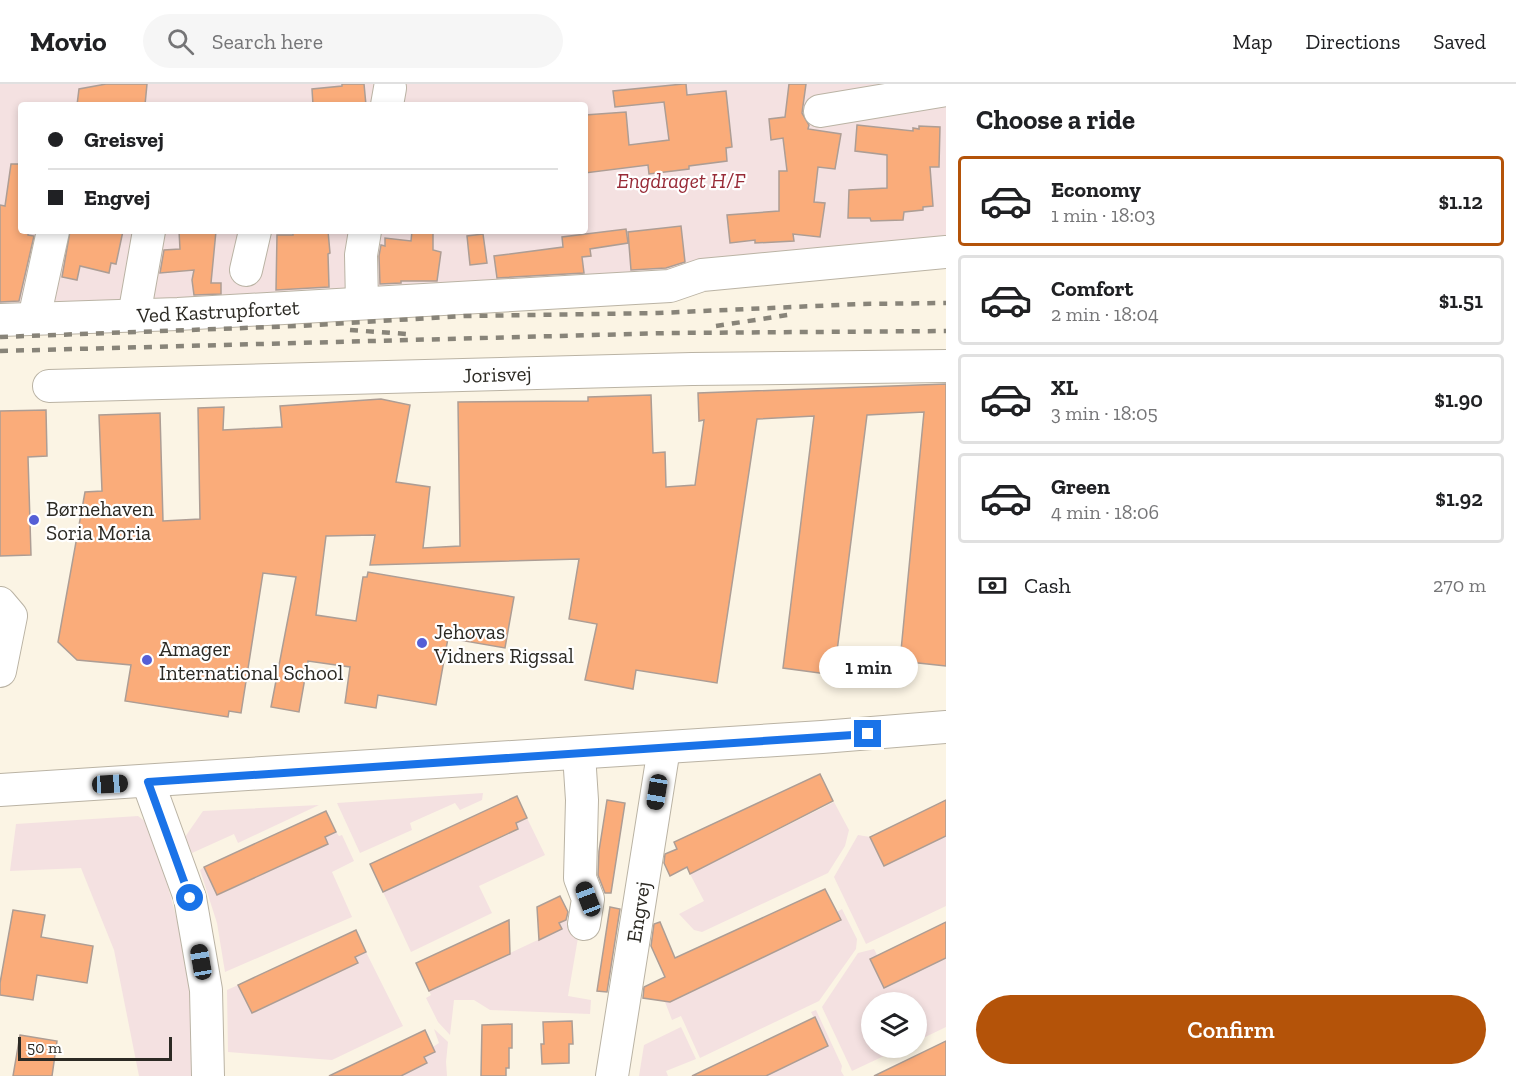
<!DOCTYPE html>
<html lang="en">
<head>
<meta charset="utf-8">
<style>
	body { margin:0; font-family:"Zilla Slab",serif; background:#f6f6f6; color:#202124; height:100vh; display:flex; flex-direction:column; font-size:22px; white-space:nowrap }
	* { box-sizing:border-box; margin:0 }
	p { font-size:20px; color:#757577 }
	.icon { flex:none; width:33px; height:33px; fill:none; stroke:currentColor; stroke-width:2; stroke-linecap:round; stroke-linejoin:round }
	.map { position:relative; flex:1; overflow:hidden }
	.details { display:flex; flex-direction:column; background:#fff; width:570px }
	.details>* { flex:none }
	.guide { position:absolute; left:18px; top:18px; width:570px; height:132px; border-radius:6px; box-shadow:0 3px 9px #0003; display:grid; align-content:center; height:132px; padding:0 30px; background:#fff }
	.fabs { position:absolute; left:861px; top:908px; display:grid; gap:12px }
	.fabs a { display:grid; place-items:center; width:66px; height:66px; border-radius:50%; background:#fff; box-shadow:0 3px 9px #0003; font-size:30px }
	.scale { position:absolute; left:18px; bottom:15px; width:154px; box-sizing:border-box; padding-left:6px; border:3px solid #2c2a24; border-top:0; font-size:16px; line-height:21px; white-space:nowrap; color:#2c2a24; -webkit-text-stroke:4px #fff; paint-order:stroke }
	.end { position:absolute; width:27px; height:27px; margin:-14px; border:8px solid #1a73e8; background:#fff; box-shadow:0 0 0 3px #fff }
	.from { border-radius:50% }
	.bubble { position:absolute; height:42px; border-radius:21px; background:#fff; box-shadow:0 3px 9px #0003; font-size:20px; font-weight:600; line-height:42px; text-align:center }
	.car { position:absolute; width:18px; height:36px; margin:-18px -9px; border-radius:8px; box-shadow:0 0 4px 2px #0007; background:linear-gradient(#222 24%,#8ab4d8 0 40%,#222 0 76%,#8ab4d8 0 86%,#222 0) }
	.guide b { display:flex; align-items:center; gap:21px; height:57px; font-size:22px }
	.guide b+b { border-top:2px solid #e0e0e0 }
	.guide i { width:15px; height:15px; background:#202124 }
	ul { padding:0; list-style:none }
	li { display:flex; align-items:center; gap:18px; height:90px; margin:0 12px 9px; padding:0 18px; border:3px solid #e0e0e0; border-radius:6px }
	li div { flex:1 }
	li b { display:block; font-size:22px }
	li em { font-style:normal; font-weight:600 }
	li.selected { border-color:#b45309 }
	li>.icon { width:54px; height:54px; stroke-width:1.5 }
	h2 { padding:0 30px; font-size:27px; line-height:72px }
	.pay { display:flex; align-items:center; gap:15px; height:66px; padding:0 30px; font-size:22px }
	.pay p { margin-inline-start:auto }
	.button { display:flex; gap:12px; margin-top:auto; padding:12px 30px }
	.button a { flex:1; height:69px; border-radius:36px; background:#b45309; color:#fff; font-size:24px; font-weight:600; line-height:69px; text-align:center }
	header { display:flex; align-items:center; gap:36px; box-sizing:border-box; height:84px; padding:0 30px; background:#fff; border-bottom:2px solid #e0e0e0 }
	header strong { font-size:28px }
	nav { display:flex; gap:33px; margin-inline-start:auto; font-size:21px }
	.search { width:420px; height:54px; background:#f6f6f6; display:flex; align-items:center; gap:15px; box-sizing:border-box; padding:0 21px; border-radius:33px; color:#757577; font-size:22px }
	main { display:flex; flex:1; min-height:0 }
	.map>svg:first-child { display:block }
	.green { fill:#f4e1e1; fill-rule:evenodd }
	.building { fill:#faac7a; stroke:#ad9d94; stroke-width:1.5 }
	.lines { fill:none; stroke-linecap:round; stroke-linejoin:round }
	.minor-casing { stroke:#bab3a4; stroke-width:34 }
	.minor { stroke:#fff; stroke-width:32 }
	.rail { stroke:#888479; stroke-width:4.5; stroke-dasharray:8 8; stroke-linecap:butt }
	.route { stroke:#1a73e8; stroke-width:8 }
	.poi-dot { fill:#555fd6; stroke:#fff; stroke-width:2 }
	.labels { text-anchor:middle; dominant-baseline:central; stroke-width:4.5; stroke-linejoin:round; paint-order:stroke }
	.park-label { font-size:21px; font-style:italic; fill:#982b37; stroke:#fff }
	.street-label { font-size:21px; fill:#2c2a24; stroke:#fff }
	.poi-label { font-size:21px; fill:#2c2a24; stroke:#fff; text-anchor:start }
</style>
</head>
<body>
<header>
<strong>Movio</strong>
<div class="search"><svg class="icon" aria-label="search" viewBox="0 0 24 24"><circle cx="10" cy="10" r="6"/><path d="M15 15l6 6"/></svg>Search here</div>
<nav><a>Map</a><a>Directions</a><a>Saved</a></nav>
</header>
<main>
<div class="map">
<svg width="946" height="992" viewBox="0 0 946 992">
	<rect width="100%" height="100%" fill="#fbf4e4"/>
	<g class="green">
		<path d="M0,0H946V161L716,186L0,230ZM21,21H585V147H21Z"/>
		<path d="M483,709L482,716L460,726L455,719L410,739L412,746L360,769L337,719Z"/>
		<path d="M834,718L849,746L845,762L828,789L702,848L694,846L679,830L704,817L690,790Z"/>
		<path d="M319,721L238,759L234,750L192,769L185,753L203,727Z"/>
		<path d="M138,732L147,739L165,792L180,847L191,909L192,992H139L114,866L81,784L10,787L16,740Z"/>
		<path d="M527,734L545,771L479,802L492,829L411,868L383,808L518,746L516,739Z"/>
		<path d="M336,748L339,752L342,751L354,777L332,788L352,833L225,888L217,839L200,786L204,783L218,811L328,760L325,753Z"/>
		<path d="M858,751L870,753L884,782L946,752V822L866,860L834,793Z"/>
		<path d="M842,825L857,855L856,865L819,917L700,974L681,932L672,936L665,918L689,905L690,908L841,837L837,828Z"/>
		<path d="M572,834L579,848L568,912L591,916L590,930L490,926L474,916H454L450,951L438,938L426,914L431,911L429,907L561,845L559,839Z"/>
		<path d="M874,865L877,871L870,875L946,874V943L917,957L916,918H872V963H903L852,987L822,923L858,869Z"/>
		<path d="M366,868L403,942L332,976L228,968L227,906L238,901L252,929L358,879L355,873Z"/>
		<path d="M816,926L842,982L841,987L844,992H766L828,962L811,928Z"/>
		<path d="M681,943L696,975L666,987L668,992H639L644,961Z"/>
		<path d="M434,945L448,958L446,978L447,992H401L427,979L424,973L435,968L433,963L439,959Z"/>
	</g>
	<g class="building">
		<path d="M106,0H147L145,21H77L79,5Z"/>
		<path d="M342,0H364L366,21H313L312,5L342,2Z"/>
		<path d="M683,0H686L687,11L726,7L732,63L726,64L727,77L689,82V85L649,90L648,81L585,89V31L626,28L629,61L669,56L664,18L615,23L613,7Z"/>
		<path d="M789,0H806L802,29L809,41L808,45L841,50L835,85L818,83L814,118L825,119L820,153L793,150L794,157L755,159V156L730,159L727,131L779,127V87H787L783,54L771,56L769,35L785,33Z"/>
		<path d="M857,41L913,47V44L919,45V42L940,43L939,83H930L933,122L923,123V126L904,128L903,136L871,137L870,134H848L849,106L887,104V71L855,67Z"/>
		<path d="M11,80H21V147L28,148V151L34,152L19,217L0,218V121L5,122Z"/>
		<path d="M681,142L685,178L666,184L631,186L628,148Z"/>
		<path d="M626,145L628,159L590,165L591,172L582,173L584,189L497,194L494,172L563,163L562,153Z"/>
		<path d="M70,147H123L116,180L111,179L109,189L80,182L77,196L62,193Z"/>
		<path d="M179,147H216L211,199H221V210L194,211L192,196L194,186L160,189L164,166L180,165Z"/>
		<path d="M299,147H328L330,169L328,170L329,203L276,206L277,151H293V149H299Z"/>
		<path d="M412,147L433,148V166L441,168L437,197H401V199L380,200L379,172L381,161L385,162V154L411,157Z"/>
		<path d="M483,150L487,179L470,181L467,152Z"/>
		<path d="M946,300V582L900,577L924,328L867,331L834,591L783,584L814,332L757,335L717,599L636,586L633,605L585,596L597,540L569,535L579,475L370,481L375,451L326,452L316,531L356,537L363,493H367L368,488L514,513L505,564L448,554L436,621L378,611L376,624L345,619L350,583L308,577L299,628L271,623L296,493L263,489L241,629L229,627L228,633L125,617L131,581L77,576L58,558L85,408L102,407L99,331L160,329L163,437L200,435L198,324L224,323L223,346L282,343L280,322L381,315L410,321L396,398L430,403L423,464L460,462L458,318L588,317V313L651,311L653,369L665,368L666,403L695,401L704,336L699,337L698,309Z"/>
		<path d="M46,326L47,372L28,373L31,471L0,472V327Z"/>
		<path d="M820,690L833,717L690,790L687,783L670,792L664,779L665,770L677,765L674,758Z"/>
		<path d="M517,712L527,734L516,739L518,745L383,808L370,780Z"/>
		<path d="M607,716L625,719L611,809H605L598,791L599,767Z"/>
		<path d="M946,716V752L884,782L870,753Z"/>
		<path d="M326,727L336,748L325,753L328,760L217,811L204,783Z"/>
		<path d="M825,805L841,836L670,918L643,914L644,903L665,893L651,862L654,840L660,838L675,874Z"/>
		<path d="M560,812L568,828L566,836L559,839L562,845L539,856L537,823Z"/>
		<path d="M610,823L620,825L607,908L597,907Z"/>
		<path d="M13,826L45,831L41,853L93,862L87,899L37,891L33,916L0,911V899Z"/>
		<path d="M509,836L510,870L429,907L416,879Z"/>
		<path d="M946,838V874L884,904L870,875Z"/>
		<path d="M356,846L366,868L355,873L358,879L252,929L238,901Z"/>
		<path d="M815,933L828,962L766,992H692Z"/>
		<path d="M572,937L573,960H569V979L542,980L541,960H544L543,938Z"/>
		<path d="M512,940V964H509V984H506V992H481L482,941Z"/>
		<path d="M425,946L435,968L424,973L427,979L401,992H329Z"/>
		<path d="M20,951L57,957L52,992H13Z"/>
		<path d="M946,957V992H874Z"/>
	</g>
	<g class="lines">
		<g class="minor-casing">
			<g id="minor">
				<path d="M387,21L390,4"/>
				<path d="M820,27L946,6"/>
				<path d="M246,186L255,147"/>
				<path d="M362,219L361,171L365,147"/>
				<path d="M134,232L149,147"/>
				<path d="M34,235L53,147"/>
				<path d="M0,236L178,230L670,202L702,191L946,168"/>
				<path d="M49,302L692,285L946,282"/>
				<path d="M0,519L11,532L0,587"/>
				<path d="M579,670L582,716L580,794L588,815L584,840"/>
				<path d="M148,698L190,814L206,906L208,992"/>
				<path d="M0,706L822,653L946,643"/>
				<path d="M612,992L664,664"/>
			</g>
		</g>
		<use href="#minor" class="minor"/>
		<g class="rail">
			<path d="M716,242L794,230"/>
			<path d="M350,246L407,250"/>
			<path d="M0,253L298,242L464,232L658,229L860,220L946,219"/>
			<path d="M0,267L669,249L946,247"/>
		</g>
	</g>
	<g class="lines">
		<path class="route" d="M190,814L148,698L868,650"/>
	</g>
	<g class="poi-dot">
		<circle cx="34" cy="436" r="6"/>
		<circle cx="422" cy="559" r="6"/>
		<circle cx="147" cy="576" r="6"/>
	</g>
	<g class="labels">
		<g class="park-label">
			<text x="681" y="96">Engdraget H/F</text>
		</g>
		<g class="street-label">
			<text transform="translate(218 227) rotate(-3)">Ved Kastrupfortet</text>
			<text transform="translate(497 290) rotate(-2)">Jorisvej</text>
			<text transform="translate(638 828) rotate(-81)">Engvej</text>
		</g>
		<g class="poi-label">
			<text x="46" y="424">Børnehaven<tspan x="46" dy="24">Soria Moria</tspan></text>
			<text x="434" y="547">Jehovas<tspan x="434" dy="24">Vidners Rigssal</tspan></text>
			<text x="159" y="564">Amager<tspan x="159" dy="24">International School</tspan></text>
		</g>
	</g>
</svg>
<div class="fabs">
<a><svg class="icon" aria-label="layers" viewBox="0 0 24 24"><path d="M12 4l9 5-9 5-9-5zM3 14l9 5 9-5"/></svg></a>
</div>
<div class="scale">50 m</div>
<i class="end from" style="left:190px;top:814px"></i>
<i class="end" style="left:868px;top:650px"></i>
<div class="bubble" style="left:819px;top:562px;width:99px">1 min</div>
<i class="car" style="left:110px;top:700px;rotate:87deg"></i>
<i class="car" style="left:657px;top:708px;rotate:189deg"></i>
<i class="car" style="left:588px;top:815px;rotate:339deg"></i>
<i class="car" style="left:201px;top:878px;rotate:350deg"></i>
<div class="guide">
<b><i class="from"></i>Greisvej</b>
<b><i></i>Engvej</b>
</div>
</div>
<section class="details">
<h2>Choose a ride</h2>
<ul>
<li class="selected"><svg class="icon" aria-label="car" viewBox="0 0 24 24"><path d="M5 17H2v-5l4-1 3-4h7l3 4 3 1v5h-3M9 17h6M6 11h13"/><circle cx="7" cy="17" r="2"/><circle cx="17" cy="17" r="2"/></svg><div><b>Economy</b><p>1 min · 18:03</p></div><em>$1.12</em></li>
<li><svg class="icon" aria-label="car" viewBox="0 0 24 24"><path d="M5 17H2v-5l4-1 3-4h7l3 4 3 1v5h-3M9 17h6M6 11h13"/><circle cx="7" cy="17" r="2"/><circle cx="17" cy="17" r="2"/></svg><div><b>Comfort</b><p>2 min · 18:04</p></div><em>$1.51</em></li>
<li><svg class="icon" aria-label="car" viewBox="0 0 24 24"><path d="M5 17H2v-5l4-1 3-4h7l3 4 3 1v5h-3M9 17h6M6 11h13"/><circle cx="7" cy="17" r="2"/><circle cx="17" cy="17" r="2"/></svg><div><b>XL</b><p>3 min · 18:05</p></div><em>$1.90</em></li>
<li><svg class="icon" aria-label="car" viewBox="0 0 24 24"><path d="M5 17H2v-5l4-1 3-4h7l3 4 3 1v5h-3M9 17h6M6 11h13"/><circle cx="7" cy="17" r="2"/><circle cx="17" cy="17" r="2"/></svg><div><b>Green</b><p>4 min · 18:06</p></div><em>$1.92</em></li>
</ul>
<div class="pay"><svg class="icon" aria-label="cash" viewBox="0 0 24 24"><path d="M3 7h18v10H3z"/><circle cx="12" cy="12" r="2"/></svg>Cash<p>270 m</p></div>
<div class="button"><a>Confirm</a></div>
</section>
</main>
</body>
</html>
